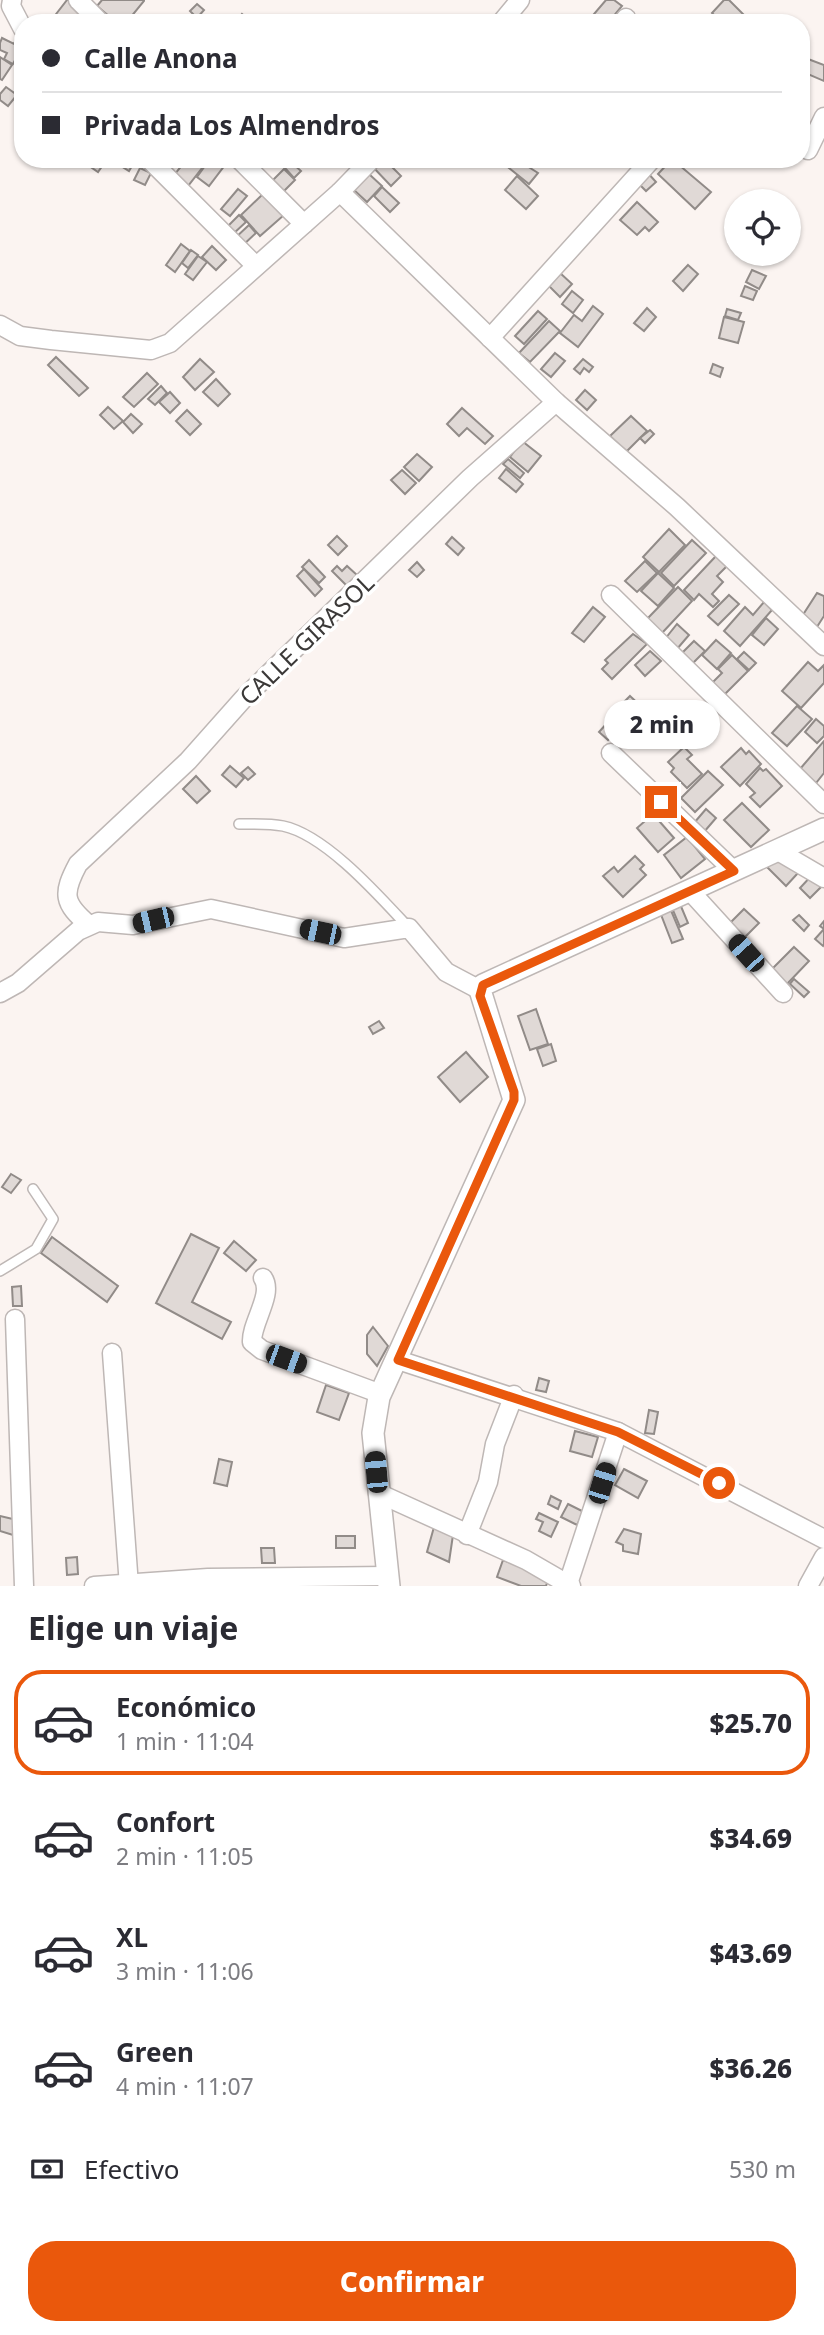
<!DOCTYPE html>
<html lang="es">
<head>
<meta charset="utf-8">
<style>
	body { margin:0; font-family:"Noto Sans",sans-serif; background:#f7f7f7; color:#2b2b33; height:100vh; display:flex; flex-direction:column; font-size:26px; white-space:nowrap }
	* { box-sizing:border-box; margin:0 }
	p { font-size:23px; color:#7c7c81 }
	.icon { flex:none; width:38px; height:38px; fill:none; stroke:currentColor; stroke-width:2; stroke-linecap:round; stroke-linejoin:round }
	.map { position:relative; height:1586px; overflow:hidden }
	.side { display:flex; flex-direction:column; background:#fff; flex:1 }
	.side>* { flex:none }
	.top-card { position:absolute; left:14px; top:14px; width:796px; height:154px; border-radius:28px; box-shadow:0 2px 5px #0004; display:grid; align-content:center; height:154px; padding:0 28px; background:#fff }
	.controls { position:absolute; left:724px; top:189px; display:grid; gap:14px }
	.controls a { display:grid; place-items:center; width:77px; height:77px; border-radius:50%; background:#fff; box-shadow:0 2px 5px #0004; font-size:35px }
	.end { position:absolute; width:32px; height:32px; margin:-16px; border:9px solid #ea580c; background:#fff; box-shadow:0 0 0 4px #fff }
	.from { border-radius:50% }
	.bubble { position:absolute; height:49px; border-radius:24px; background:#fff; box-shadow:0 2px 5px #0004; font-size:23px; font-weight:800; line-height:49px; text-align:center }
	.car { position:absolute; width:21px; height:42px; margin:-21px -10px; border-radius:9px; box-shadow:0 0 5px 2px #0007; background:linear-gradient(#222 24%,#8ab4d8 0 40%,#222 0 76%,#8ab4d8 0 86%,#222 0) }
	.top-card b { display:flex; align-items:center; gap:24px; height:66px; font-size:26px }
	.top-card b+b { border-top:2px solid #e1e1e2 }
	.top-card i { width:18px; height:18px; background:#2b2b33 }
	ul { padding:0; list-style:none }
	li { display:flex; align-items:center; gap:21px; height:105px; margin:0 14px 10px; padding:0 14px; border:4px solid transparent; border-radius:28px }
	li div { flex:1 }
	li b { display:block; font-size:26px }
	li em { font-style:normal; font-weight:800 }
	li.selected { border-color:#ea580c }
	li>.icon { width:63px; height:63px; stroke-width:1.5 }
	h2 { padding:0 28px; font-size:32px; line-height:84px }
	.pay { display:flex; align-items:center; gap:18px; height:77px; padding:0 28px; font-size:26px }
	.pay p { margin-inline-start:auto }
	.cta { display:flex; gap:14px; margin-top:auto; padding:14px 28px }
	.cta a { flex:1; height:80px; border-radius:28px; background:#ea580c; color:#fff; font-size:28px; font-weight:800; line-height:80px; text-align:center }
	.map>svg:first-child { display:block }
	.building { fill:#e0d9d6; stroke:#918b88; stroke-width:2 }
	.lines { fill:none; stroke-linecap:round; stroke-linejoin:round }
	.service-casing { stroke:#beb7b5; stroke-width:12 }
	.minor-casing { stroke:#beb7b5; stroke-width:21 }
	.tertiary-casing { stroke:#beb7b5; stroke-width:24 }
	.service { stroke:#fff; stroke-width:9 }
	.minor { stroke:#fff; stroke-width:18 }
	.tertiary { stroke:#fff; stroke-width:21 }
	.route { stroke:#ea580c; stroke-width:9 }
	.labels { text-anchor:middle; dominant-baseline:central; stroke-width:7; stroke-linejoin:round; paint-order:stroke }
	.street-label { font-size:24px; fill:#3b3938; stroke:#fff }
</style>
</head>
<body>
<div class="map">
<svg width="824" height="1586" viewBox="0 0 824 1586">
	<rect width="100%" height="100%" fill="#fbf4f1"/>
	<g class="building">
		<path d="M67,0H72L83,14L77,23H59L53,18Z"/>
		<path d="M102,0H144V1L126,23H117L97,6Z"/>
		<path d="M606,0H614L622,6L608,23L594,14Z"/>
		<path d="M724,0H729L743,14L735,23H722L712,13Z"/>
		<path d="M197,4L204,10L197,18L190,11Z"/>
		<path d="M242,14L252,22V23H235Z"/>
		<path d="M17,37L23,39V53L20,51L13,64L4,59L7,53L0,50V43L2,38L14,44Z"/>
		<path d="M0,57L12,65L2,80L0,79Z"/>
		<path d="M808,59L824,65V81L803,72Z"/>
		<path d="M6,87L17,95L8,106L0,100V94Z"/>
		<path d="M88,159H107L98,172L85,163Z"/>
		<path d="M120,159H136L129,171L118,164Z"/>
		<path d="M187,159H209L188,186L174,175Z"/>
		<path d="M210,159L228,161L209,186L197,177Z"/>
		<path d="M377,159H384L401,176L391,186L371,165Z"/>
		<path d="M516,159L538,173L529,184L509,168Z"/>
		<path d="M672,159L711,192L695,209L658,174Z"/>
		<path d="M291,162L301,171L294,178L285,168Z"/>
		<path d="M140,168L151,173L145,185L134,180Z"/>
		<path d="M284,169L295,180L284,191L273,180Z"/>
		<path d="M646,171L656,182L646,191L636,181Z"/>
		<path d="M369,174L382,186L367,202L354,190Z"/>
		<path d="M517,176L538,196L526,209L505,190Z"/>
		<path d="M382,187L399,203L390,212L374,196Z"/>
		<path d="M238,189L247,196L230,216L221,209Z"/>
		<path d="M264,193L284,215L260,236L241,215Z"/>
		<path d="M637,202L658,222L649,231L645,227L637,235L620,220Z"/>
		<path d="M239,215L246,222L233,234L227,227Z"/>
		<path d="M249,225L256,233L241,247L234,239Z"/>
		<path d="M181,244L190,251L175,272L166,265Z"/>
		<path d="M212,246L226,260L216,270L202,257Z"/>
		<path d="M191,250L198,255L188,268L182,263Z"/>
		<path d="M198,256L207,262L193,280L185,274Z"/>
		<path d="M688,265L698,274L683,291L673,281Z"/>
		<path d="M752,270L766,276L759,289L746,282Z"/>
		<path d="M559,272L572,284L560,297L548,285Z"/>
		<path d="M745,286L757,291L753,300L741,296Z"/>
		<path d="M572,291L583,300L573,313L562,304Z"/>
		<path d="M593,306L603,314L578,347L560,333L574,315L582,321Z"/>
		<path d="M647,308L656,317L644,331L634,323Z"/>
		<path d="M727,309L741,313L738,320L725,316Z"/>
		<path d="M538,311L547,319L524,344L515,336Z"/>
		<path d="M724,317L744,322L738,343L719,338Z"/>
		<path d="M549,321L560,331L530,362L519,353Z"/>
		<path d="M555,353L565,361L551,377L541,369Z"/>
		<path d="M56,357L88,388L79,396L48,365Z"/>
		<path d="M200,359L214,372L195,390L183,377Z"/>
		<path d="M583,359L593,367L589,372L584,368L580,374L574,369Z"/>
		<path d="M713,364L723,368L720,377L710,373Z"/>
		<path d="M147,373L158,384L134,407L123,397Z"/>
		<path d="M216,379L230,394L218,406L203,392Z"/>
		<path d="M161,386L167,393L155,405L148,399Z"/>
		<path d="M585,390L596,400L587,410L576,400Z"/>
		<path d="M170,392L180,403L170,413L159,402Z"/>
		<path d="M108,407L123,421L114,429L100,415Z"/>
		<path d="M462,408L493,436L485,444L467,428L459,436L447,424Z"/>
		<path d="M187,410L201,424L190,435L176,421Z"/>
		<path d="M131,414L142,424L133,433L123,422Z"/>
		<path d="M631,416L647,431L626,452L610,436Z"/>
		<path d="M650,430L654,434L645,443L640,438Z"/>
		<path d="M522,441L541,456L528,472L510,457Z"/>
		<path d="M417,454L432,467L419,481L404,467Z"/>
		<path d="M508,459L524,473L520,478L503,464Z"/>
		<path d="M506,469L523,484L516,492L499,478Z"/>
		<path d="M402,470L416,483L405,494L391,480Z"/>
		<path d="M669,529L685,545L659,572L643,557Z"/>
		<path d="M337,536L347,546L338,555L328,545Z"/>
		<path d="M452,537L464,548L458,555L446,544Z"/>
		<path d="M692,540L706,553L674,586L661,573Z"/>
		<path d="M716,556L727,566L717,576L723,582L712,594L719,601L713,607L699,594L694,600L684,590Z"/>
		<path d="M309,560L325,577L319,583L302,567Z"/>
		<path d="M645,561L657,573L637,592L625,581Z"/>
		<path d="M417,562L424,570L417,577L409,570Z"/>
		<path d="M337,566L342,571L347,566L357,575L347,586L332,571Z"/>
		<path d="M304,569L322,589L315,596L297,576Z"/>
		<path d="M658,573L674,588L658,606L641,591Z"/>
		<path d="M678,587L692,601L662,633L647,619Z"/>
		<path d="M817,593L824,596V616L815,630L799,621Z"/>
		<path d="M729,595L739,604L718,625L708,616Z"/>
		<path d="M764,602L772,610L740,646L724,631L745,607L753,615Z"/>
		<path d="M593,607L605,617L584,642L572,633Z"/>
		<path d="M766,618L778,629L764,645L752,635Z"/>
		<path d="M677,624L689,635L677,649L665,639Z"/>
		<path d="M633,634L647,644L612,679L602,669L608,663L605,660Z"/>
		<path d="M716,640L731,653L717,669L702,655Z"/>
		<path d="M694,641L705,651L692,664L681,654Z"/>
		<path d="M650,651L661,661L645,676L635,665Z"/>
		<path d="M744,652L756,663L749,670L737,659Z"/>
		<path d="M732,655L748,671L722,697L710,685L722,673L718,669Z"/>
		<path d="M808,662L818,671L824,665V683L801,708L782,691Z"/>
		<path d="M630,696L661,725L647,741L621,717L624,714L618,708Z"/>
		<path d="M797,706L812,719L787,746L772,733Z"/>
		<path d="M816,719L824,726V736L817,743L805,732Z"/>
		<path d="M609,721L618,729L608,740L599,732Z"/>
		<path d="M824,741V773L816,783L800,769Z"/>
		<path d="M684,747L692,755L687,759L702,774L687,788L671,772L674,768L668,762Z"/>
		<path d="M741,748L746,754L749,751L761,764L740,786L721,767Z"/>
		<path d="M230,766L244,778L236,787L222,775Z"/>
		<path d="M248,767L255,774L248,780L241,773Z"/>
		<path d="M760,768L763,771L766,769L782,786L760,807L750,797L755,793L746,784Z"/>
		<path d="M708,771L723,785L695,812L681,798Z"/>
		<path d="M196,776L210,791L197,803L183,789Z"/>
		<path d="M742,803L769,830L751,847L724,820Z"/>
		<path d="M706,809L716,818L704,832L694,823Z"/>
		<path d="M653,814L674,838L658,852L637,828Z"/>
		<path d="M687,837L705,859L681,878L664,855Z"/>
		<path d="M779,854L798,873L786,886L766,866Z"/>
		<path d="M635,856L644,865L640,869L646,875L623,897L603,876L614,867L618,872Z"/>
		<path d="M813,874L823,885L810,898L800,888Z"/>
		<path d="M680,904L688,923L680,927L672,908Z"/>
		<path d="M670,908L683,939L672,943L660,912Z"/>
		<path d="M744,909L759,923L741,941L726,927Z"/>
		<path d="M799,915L809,925L804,931L793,920Z"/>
		<path d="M824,921V944L823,946L815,939L824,929L820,926Z"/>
		<path d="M794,947L809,961L787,984L772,969Z"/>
		<path d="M794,979L809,992L804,997L790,984Z"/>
		<path d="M536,1009L548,1044L530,1050L518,1016Z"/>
		<path d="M379,1021L384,1028L373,1034L369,1027Z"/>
		<path d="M551,1044L556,1061L543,1066L537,1049Z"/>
		<path d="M466,1052L488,1077L460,1102L438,1077Z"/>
		<path d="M11,1174L21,1180L11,1193L2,1187Z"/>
		<path d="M191,1234L219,1248L192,1302L231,1322L222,1339L156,1303Z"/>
		<path d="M52,1237L118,1286L107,1302L41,1253Z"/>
		<path d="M234,1241L256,1260L246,1271L224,1253Z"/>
		<path d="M21,1286L22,1306H13L12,1287Z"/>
		<path d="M373,1327L388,1346L377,1366L367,1354V1335Z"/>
		<path d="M539,1378L549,1381L546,1392L536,1390Z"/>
		<path d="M326,1385L349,1393L339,1420L317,1412Z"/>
		<path d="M649,1410L658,1412L654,1434L645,1433Z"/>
		<path d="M575,1431L598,1437L592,1457L570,1451Z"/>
		<path d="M219,1459L232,1462L227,1486L214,1483Z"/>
		<path d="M624,1469L647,1481L638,1498L615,1485Z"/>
		<path d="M551,1496L561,1501L558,1509L548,1504Z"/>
		<path d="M568,1504L584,1512L577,1525L561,1517Z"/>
		<path d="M539,1513L558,1522L551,1537L539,1531L543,1522L536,1519Z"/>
		<path d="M0,1516L17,1520L13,1535L0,1531Z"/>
		<path d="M434,1527L453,1535L449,1562L427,1552Z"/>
		<path d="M624,1529L641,1534L638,1554L623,1551V1545L616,1542Z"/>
		<rect x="336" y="1536" width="19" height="12"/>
		<path d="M261,1548H274L275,1563H262Z"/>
		<path d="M77,1557L78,1574L67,1575L66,1558Z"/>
		<path d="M503,1560L549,1577L546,1586H521L497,1577Z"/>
	</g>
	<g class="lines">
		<g class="service-casing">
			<g id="service">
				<path d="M239,824C253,824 269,823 283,826C326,835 380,897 409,928"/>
				<path d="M0,1271L36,1249L53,1219L33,1189"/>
			</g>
		</g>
		<g class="minor-casing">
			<g id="minor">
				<path d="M12,0L11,6L23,29"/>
				<path d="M78,0L101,23"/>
				<path d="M501,23L520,0"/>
				<path d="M623,23L626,18"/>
				<path d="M808,150L824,117"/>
				<path d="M149,159L256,266"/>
				<path d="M239,159L304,224"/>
				<path d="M340,192L556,402L677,507L824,646"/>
				<path d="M0,325L20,336L51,340L151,350L170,343L340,192L372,159"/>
				<path d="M490,338L652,159"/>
				<path d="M611,595L824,804"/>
				<path d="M611,753L734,871"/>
				<path d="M778,851L824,878"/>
				<path d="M691,892L783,993"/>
				<path d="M89,925C63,903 62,894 78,864L188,761L244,698L470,478L556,402"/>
				<path d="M0,993L18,983L78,931L98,922L133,925L211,909L344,938L409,928L446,972L480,990"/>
				<path d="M263,1278C274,1294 251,1323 252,1342L262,1350L381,1394"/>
				<path d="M15,1319L24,1586"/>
				<path d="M112,1353L129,1586"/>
				<path d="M398,1360L618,1432L824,1539"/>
				<path d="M378,1493L526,1560L571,1586"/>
				<path d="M467,1535L488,1482L495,1444L514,1395"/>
				<path d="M568,1584L618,1432"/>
				<path d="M94,1586L208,1578L387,1576"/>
				<path d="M808,1586L824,1557"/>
			</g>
		</g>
		<g class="tertiary-casing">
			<path id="tertiary" d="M389,1586L373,1433L379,1397L514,1100L480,990L483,985L824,829"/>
		</g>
		<use href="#service" class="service"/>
		<use href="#minor" class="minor"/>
		<use href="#tertiary" class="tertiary"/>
	</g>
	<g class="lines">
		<path class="route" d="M661,802L734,871L483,985L480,996L514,1092V1100L398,1360L618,1432L719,1483"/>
	</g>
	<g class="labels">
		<g class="street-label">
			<text transform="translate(306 639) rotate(-44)">CALLE GIRASOL</text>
		</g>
	</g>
</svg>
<div class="controls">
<a><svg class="icon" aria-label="locate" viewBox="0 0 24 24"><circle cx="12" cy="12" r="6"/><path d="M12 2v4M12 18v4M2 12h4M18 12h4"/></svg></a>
</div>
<i class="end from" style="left:719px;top:1483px"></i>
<i class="end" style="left:661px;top:802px"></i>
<div class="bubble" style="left:604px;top:700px;width:116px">2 min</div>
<i class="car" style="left:153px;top:920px;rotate:257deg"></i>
<i class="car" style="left:320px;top:932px;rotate:282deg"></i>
<i class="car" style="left:746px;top:953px;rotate:318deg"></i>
<i class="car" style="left:286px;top:1359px;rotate:110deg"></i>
<i class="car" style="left:376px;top:1472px;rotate:355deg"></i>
<i class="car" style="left:602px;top:1483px;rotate:17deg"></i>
<div class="top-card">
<b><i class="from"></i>Calle Anona</b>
<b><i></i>Privada Los Almendros</b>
</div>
</div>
<section class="side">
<h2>Elige un viaje</h2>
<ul>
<li class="selected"><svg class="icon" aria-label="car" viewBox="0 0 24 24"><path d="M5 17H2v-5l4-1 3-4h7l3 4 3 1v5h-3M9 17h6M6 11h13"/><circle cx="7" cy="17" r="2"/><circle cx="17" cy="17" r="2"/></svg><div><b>Económico</b><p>1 min · 11:04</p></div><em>$25.70</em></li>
<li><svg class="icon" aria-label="car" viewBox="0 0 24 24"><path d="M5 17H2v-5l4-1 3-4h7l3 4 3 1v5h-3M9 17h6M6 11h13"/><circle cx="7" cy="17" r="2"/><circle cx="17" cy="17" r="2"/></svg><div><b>Confort</b><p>2 min · 11:05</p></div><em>$34.69</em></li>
<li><svg class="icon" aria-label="car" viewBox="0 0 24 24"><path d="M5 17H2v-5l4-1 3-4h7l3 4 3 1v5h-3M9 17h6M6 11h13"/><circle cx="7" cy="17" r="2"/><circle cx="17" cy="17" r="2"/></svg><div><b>XL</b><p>3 min · 11:06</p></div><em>$43.69</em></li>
<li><svg class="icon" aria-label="car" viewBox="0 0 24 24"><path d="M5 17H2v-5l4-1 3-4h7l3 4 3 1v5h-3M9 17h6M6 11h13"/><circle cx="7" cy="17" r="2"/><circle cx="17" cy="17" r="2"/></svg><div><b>Green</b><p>4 min · 11:07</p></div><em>$36.26</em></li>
</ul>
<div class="pay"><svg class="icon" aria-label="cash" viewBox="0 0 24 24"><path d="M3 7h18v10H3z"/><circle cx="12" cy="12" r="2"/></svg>Efectivo<p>530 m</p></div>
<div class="cta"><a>Confirmar</a></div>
</section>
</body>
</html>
